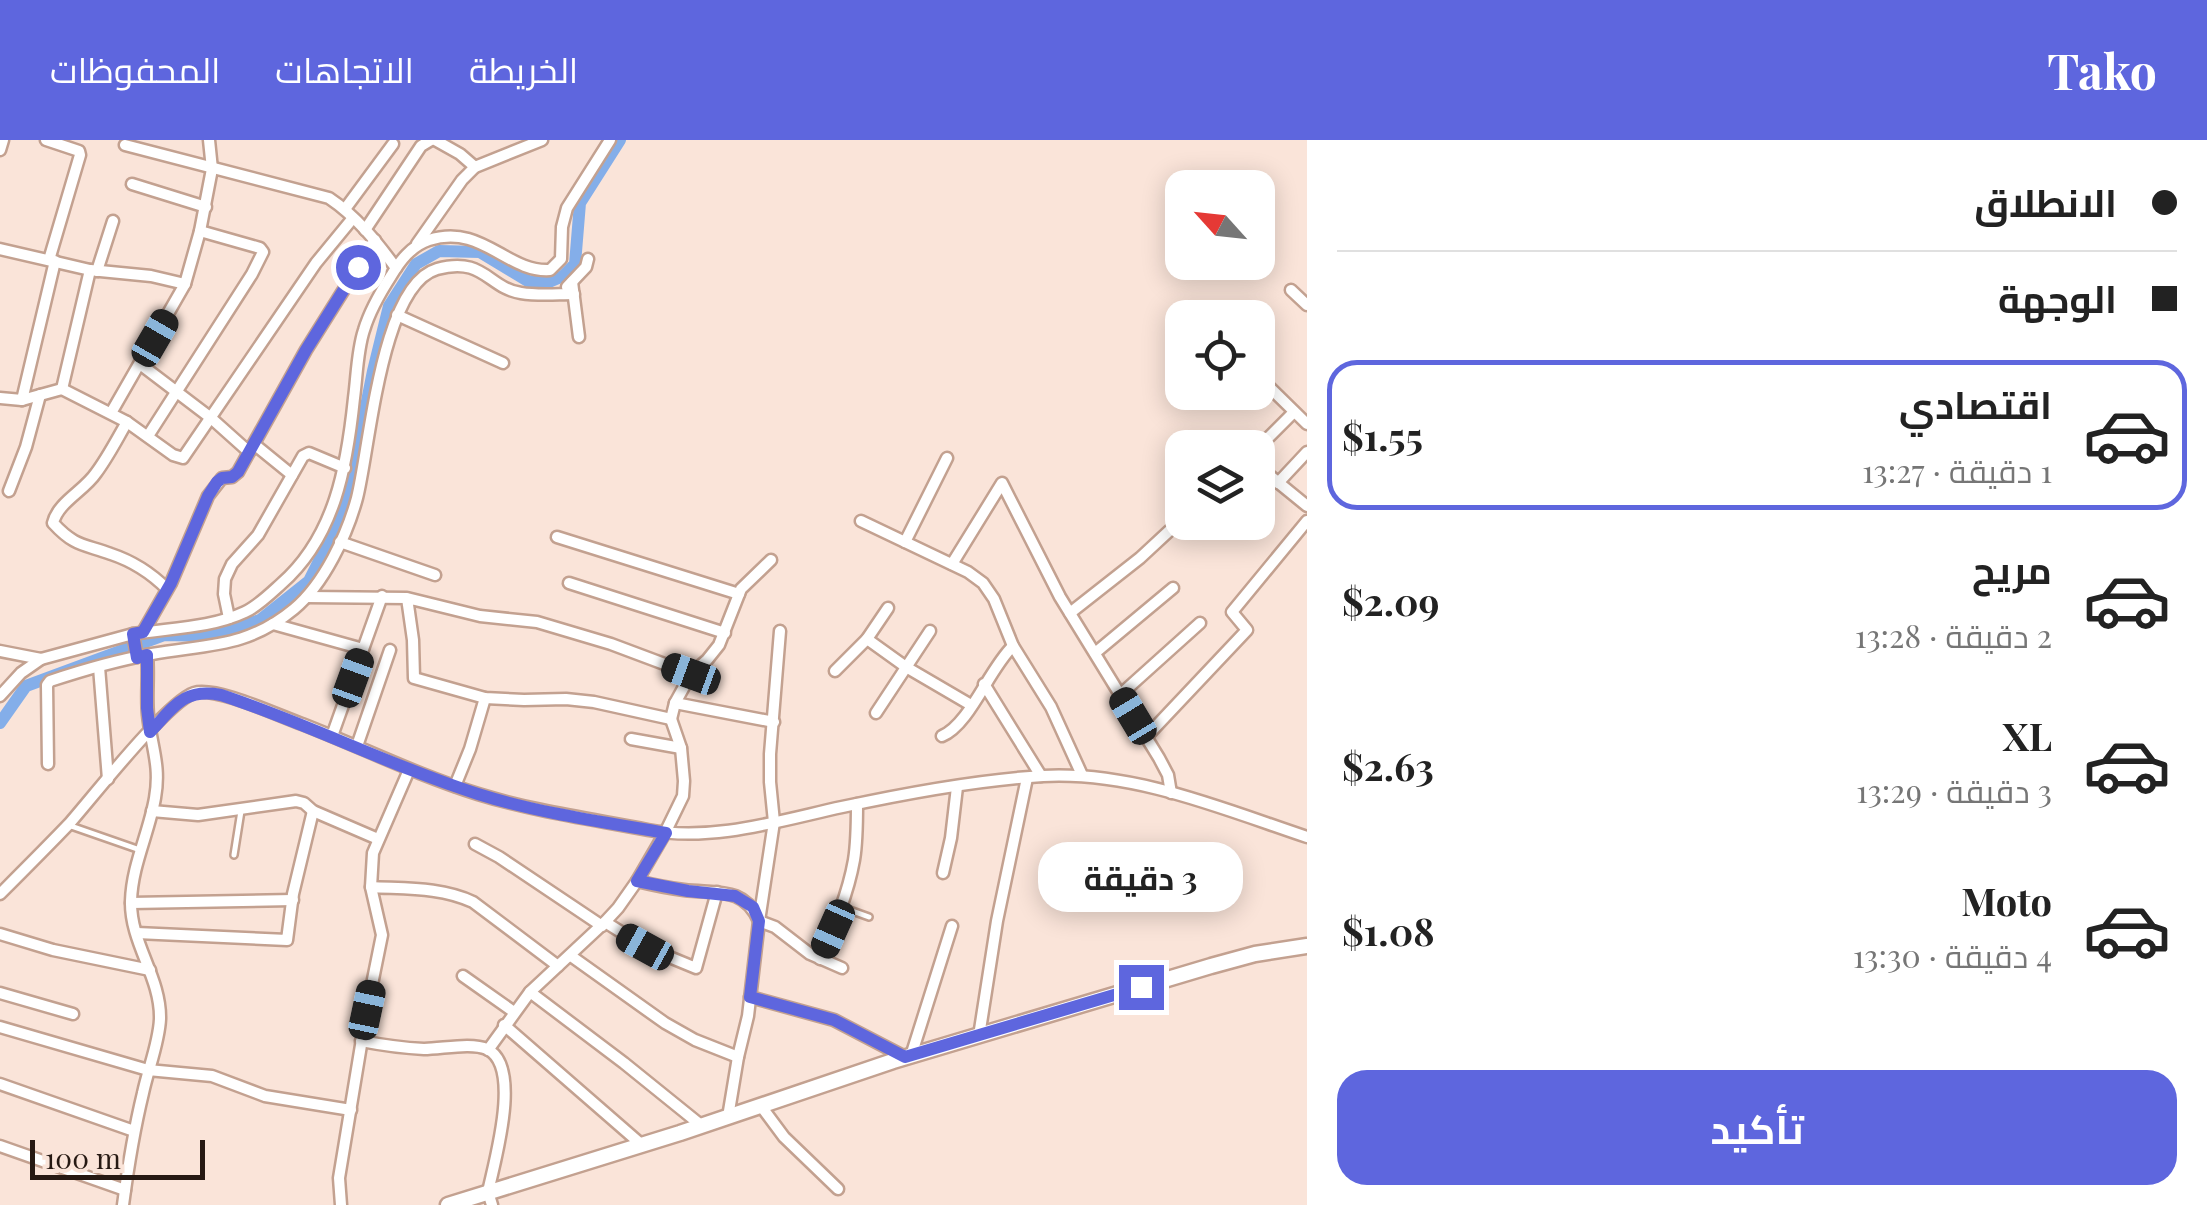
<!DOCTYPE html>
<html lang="ar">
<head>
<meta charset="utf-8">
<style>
	body { margin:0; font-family:"Playfair Display",Cairo,serif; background:#f2f2f2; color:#222; direction:rtl; height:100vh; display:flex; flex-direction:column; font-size:38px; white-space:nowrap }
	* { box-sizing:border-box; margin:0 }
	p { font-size:32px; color:#767676 }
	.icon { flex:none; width:55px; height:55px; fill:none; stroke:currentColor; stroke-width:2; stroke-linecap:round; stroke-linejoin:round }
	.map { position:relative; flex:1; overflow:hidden; direction:ltr }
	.sheet { display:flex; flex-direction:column; background:#fff; width:900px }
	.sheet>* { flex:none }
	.top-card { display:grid; align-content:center; height:220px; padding:0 30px; background:#fff }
	.needle { width:65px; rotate:297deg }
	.fabs { position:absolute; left:1165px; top:30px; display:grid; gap:20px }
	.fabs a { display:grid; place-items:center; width:110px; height:110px; border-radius:20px; background:#fff; box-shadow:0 5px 25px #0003; font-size:50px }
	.scale { position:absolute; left:30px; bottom:25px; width:175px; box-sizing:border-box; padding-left:10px; border:5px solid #261913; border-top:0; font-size:28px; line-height:35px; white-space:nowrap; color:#261913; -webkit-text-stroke:8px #fae4d9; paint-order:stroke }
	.end { position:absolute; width:45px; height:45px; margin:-22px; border:12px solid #5e66de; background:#fff; box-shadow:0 0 0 5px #fff }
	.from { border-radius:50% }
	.bubble { position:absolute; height:70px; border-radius:30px; background:#fff; box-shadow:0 5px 25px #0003; font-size:32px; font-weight:700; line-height:70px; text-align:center; direction:rtl }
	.car { position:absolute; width:30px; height:60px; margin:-30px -15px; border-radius:12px; box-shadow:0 0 8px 2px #0007; background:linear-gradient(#222 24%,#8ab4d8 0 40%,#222 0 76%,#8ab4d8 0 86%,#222 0) }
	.top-card b { display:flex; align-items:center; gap:35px; height:95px; font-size:38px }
	.top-card b+b { border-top:2px solid #e0e0e0 }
	.top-card i { width:25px; height:25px; background:#222 }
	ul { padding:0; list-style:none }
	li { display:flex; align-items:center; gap:30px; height:150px; margin:0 20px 15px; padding:0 10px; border:5px solid transparent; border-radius:30px }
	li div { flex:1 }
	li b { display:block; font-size:38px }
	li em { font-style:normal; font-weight:700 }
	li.current { border-color:#5e66de }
	li>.icon { width:90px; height:90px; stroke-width:1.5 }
	.cta { display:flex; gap:20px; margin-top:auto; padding:20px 30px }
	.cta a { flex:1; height:115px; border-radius:30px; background:#5e66de; color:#fff; font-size:40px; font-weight:700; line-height:115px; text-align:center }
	header { display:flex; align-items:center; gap:60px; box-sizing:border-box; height:140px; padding:0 50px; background:#5e66de; color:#fff }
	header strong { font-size:48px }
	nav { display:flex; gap:55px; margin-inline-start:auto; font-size:35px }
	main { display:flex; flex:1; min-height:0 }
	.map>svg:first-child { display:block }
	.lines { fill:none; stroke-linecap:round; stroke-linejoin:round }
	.canal { stroke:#84aee9; stroke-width:12 }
	.service-casing { stroke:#c3a190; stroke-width:10 }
	.minor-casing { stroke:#c3a190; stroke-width:15 }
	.secondary-casing { stroke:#c3a190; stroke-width:19 }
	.service { stroke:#fff; stroke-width:5 }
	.minor { stroke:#fff; stroke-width:10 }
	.secondary { stroke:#fff; stroke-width:14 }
	.route { stroke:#5e66de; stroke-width:12 }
</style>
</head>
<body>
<header>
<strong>Tako</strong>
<nav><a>الخريطة</a><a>الاتجاهات</a><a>المحفوظات</a></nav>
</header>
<main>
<section class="sheet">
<div class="top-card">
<b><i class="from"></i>الانطلاق</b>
<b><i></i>الوجهة</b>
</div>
<ul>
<li class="current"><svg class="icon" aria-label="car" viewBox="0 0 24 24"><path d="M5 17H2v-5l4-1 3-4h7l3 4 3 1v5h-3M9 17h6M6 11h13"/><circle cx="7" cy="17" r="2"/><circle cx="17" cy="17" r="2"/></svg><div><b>اقتصادي</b><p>1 دقيقة · 13:27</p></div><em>$1.55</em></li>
<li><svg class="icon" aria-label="car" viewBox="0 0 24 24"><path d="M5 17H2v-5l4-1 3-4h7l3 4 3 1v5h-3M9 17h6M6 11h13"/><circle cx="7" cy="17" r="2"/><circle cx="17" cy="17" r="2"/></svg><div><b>مريح</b><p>2 دقيقة · 13:28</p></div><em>$2.09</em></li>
<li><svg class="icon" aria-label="car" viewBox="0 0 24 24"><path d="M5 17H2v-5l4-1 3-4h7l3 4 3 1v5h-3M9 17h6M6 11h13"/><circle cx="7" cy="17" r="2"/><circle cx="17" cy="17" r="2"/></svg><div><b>XL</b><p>3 دقيقة · 13:29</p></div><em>$2.63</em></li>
<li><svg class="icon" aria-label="car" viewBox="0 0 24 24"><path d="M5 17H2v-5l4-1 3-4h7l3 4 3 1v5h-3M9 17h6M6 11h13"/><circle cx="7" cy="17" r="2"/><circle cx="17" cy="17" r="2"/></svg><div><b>Moto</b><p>4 دقيقة · 13:30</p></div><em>$1.08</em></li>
</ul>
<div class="cta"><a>تأكيد</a></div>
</section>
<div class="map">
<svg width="1307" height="1065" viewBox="0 0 1307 1065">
	<rect width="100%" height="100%" fill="#fae4d9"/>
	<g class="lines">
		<path class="canal" d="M0,583L26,546L164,495L210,496L260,480L309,441L346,367L373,231L389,166L416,124L439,111L480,112L528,141L549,142L563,136L575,124L580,63L620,0"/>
		<g class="service-casing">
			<g id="service">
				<path d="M71,686L140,710"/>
				<path d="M234,715L241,671"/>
				<path d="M844,768L869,777"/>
			</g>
		</g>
		<g class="minor-casing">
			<g id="minor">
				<path d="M46,0L79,11L80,15L49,120"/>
				<path d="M435,0L460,14L475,27"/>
				<path d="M125,5L329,58C356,76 377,102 396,128"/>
				<path d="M0,10L3,0"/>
				<path d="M132,44L206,67"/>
				<path d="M345,69L393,4"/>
				<path d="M365,90L421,6L431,0"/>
				<path d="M417,104L462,40L475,27L542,0"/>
				<path d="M0,109L90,130L151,136L185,144"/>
				<path d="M97,131L113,81"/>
				<path d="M572,142L579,197"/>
				<path d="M567,147L586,127L588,119"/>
				<path d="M1291,150L1307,165"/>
				<path d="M397,175L503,223"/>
				<path d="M140,224L211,278L249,312"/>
				<path d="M1258,236L1307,284"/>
				<path d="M62,249L90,130"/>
				<path d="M0,258L22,260L62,249L127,282L173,315L183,318L316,123L353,78"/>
				<path d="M22,260L55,121"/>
				<path d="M111,273L185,144L200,91L212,29L209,0"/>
				<path d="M127,282C117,299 108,317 96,333C84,351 58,362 53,383C75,407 84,404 111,414C132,421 151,433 167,449"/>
				<path d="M148,296L252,134L263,112L260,108L200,91"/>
				<path d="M254,304L292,335"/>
				<path d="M1258,308L1294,272"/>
				<path d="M1258,326L1307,366"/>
				<path d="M1278,343L1307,312"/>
				<path d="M9,351L26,307L40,255"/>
				<path d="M861,381L968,432L983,443L994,459L1013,506L1051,567L1082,635"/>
				<path d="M557,397L739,454"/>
				<path d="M340,402L435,435"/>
				<path d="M905,402L947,318"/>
				<path d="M952,424L1002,343L1060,457L1159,618L1168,635L1171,653"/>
				<path d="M569,443L725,493"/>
				<path d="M307,457L407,458L480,476L537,482L611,504L691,534L675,563L671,579L594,562L566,559L524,560L485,558L414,538L413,500L407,458"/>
				<path d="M1070,473L1140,418L1182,379"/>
				<path d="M229,478L224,454L225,439L232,424L258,395L303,316L309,313L345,328"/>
				<path d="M273,484L363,509"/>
				<path d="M143,492L171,443L208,356L222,338L232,337L238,332L306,210L375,100"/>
				<path d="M867,499L906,527L971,565"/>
				<path d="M0,511L41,519L133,494"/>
				<path d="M1095,513L1173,448"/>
				<path d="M137,517L133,494C170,488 211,488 245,472C258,466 270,454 281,444C335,397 347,326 354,258C357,236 357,211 364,190C370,170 380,153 391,136C400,121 411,106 429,100C482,83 507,133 550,130L561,119L562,87L567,68L610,0"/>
				<path d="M99,527L108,639"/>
				<path d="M835,531L867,499L888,468"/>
				<path d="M691,534L707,520L719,505L741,449L771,420"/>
				<path d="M984,544L1041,636"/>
				<path d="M1120,555L1200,483"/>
				<path d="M0,556L21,533L41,519"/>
				<path d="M675,563L774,582"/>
				<path d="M876,573L930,491"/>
				<path d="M332,596L382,456"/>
				<path d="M942,596C970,584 989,529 1013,506"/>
				<path d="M1146,597L1247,490L1232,472L1307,381"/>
				<path d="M631,599L681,608"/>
				<path d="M357,606L390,510"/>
				<path d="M48,624L47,545L50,541C83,530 118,520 152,514C208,504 247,508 294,469C324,444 347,395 357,358C370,307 381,145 437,129C484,116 488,148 521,153C538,156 557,154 574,154"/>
				<path d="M455,646L470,609L485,558"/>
				<path d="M152,671L198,675L296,661L304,663L313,671L378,699"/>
				<path d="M475,704L499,717L602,786"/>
				<path d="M943,733L951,698L957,647"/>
				<path d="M637,741C653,745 668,748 684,750C716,754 744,746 759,781L775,787L810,814L842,828"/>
				<path d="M371,747C406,749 441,747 473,762L558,826"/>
				<path d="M0,754C23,731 46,708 69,684C92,658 167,562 194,553C216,546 279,576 302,584C361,607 417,635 478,654C533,671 591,679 648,690C713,702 778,681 842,667C907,653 976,640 1043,636C1134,631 1223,669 1307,697"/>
				<path d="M131,763L293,760"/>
				<path d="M605,782L645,807L696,828L717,752"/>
				<path d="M137,793L287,800L293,754L313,671"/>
				<path d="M0,794L53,810L150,830"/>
				<path d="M571,816L665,883L695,900L738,917"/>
				<path d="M820,819C834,787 848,754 854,720C857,702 857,683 857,664"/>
				<path d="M463,836L514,872"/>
				<path d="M530,852L624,923L702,986"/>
				<path d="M0,853L73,874"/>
				<path d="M750,857L834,880L905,917"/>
				<path d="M504,885L642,1005"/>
				<path d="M0,887L148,930L212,936L265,956L351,970"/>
				<path d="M979,896L997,781L1027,638"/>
				<path d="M361,901C382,905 403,908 424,909C442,909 471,902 487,909C523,926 494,1023 488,1052L492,1065"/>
				<path d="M488,910L530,852L605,782L618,768L637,741L665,693L683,656L684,641L681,608L671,579"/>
				<path d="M911,916L952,786"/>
				<path d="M0,944L134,991"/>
				<path d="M761,966L784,997L838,1049"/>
				<path d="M728,977L738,917L748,876L759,781L774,682L770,642V614L780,491"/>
				<path d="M0,1006L125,1050"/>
				<path d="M123,1065C128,1027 134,990 143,953C148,929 159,903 160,879C161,837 130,803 131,761C132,725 149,693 155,658C161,625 151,606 148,575C146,555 149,535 147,515"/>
				<path d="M341,1065L339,1038L367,869L382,795L371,747L373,713L409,630"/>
			</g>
		</g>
		<g class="secondary-casing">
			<path id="secondary" d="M448,1065L680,993L893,921L1211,826L1255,814L1307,806"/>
		</g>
		<use href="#service" class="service"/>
		<use href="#minor" class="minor"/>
		<use href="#secondary" class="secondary"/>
	</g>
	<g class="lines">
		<path class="route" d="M358,127L306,210L238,332L232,337L222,338L217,342L208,356L171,443L143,492L133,494L137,518L147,515V568L150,592C174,567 183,548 221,555C309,584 390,626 478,654C538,673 603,682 666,693L637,741L688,751L735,756L753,767L759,781L750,857L834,880L905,917L1141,847"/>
	</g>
</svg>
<div class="fabs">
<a><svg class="needle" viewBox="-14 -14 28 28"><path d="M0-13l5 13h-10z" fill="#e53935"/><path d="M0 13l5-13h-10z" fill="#767676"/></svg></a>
<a><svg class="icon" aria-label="locate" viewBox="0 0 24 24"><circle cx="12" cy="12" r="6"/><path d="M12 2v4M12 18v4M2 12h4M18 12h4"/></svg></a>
<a><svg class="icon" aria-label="layers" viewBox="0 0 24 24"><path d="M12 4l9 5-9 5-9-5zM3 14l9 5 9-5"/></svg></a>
</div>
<div class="scale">100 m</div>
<i class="end from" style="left:358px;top:127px"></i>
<i class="end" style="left:1141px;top:847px"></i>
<div class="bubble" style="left:1038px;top:702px;width:205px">3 دقيقة</div>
<i class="car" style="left:155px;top:198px;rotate:30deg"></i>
<i class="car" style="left:691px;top:534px;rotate:290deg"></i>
<i class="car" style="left:353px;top:538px;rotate:20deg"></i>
<i class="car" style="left:1133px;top:576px;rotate:329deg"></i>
<i class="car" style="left:833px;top:789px;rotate:204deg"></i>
<i class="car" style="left:645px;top:807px;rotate:299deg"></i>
<i class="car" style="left:367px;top:870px;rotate:12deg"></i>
</div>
</main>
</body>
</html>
